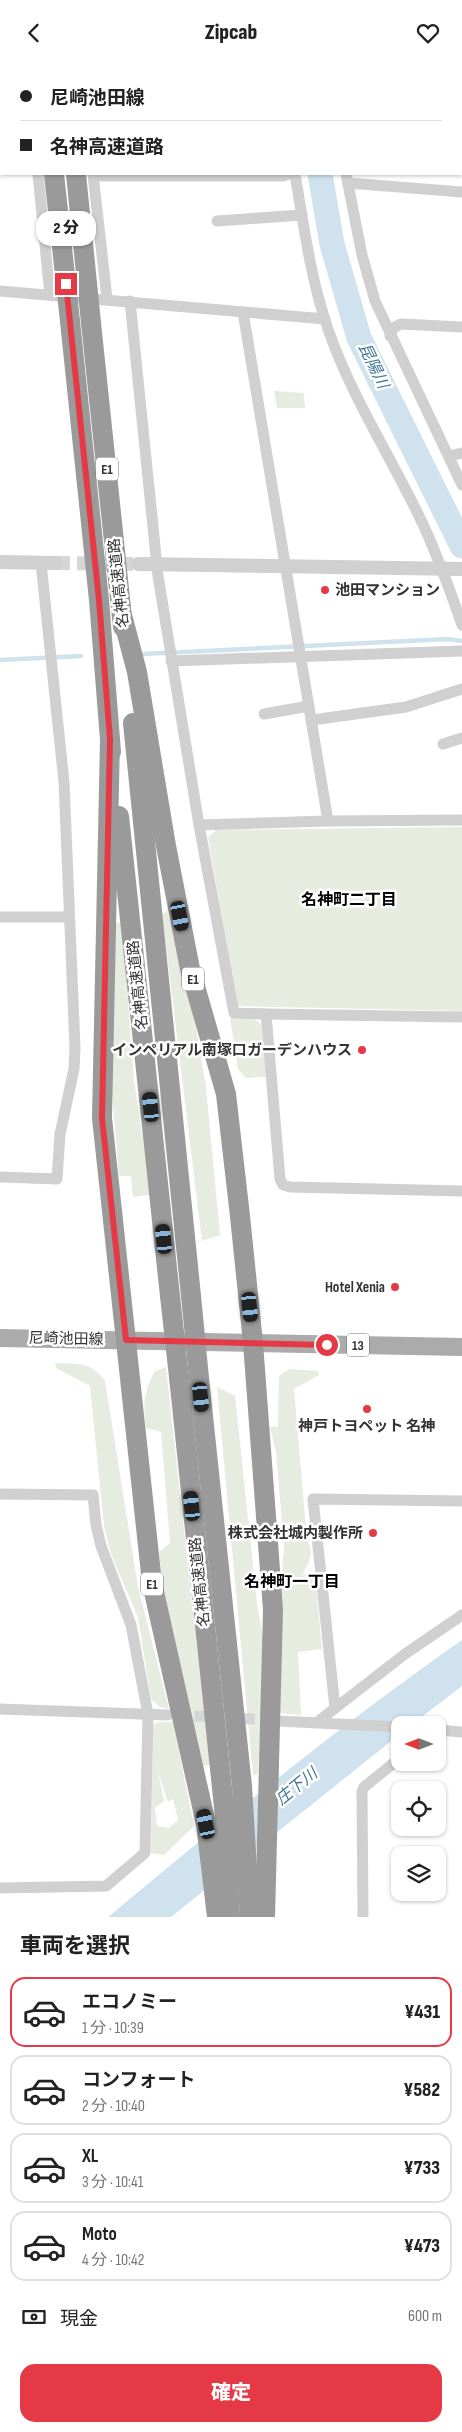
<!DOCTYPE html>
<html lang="ja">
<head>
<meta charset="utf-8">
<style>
	body { margin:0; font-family:"Sofia Sans Condensed","Noto Sans JP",sans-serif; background:#f2f2f2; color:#222; height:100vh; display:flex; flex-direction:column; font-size:19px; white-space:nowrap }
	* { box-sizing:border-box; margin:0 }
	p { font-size:16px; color:#767676 }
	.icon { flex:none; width:28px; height:28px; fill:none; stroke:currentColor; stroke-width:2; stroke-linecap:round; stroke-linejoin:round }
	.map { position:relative; height:1852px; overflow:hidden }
	.side { display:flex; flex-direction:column; background:#fff; flex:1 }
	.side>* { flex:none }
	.banner { position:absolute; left:0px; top:0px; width:462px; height:110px; box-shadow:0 1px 4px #0004; display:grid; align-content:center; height:110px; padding:0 20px; background:#fff }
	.needle { width:32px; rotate:270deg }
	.tools { position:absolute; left:391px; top:1651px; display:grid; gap:10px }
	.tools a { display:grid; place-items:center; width:55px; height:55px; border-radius:10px; background:#fff; box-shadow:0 1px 4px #0004; font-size:25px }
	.end { position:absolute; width:22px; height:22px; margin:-11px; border:6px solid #e63946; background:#fff; box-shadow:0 0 0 2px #fff }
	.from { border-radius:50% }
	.bubble { position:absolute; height:35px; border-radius:15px; background:#fff; box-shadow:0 1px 4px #0004; font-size:16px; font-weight:800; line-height:35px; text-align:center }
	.car { position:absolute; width:15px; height:30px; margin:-15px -8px; border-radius:6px; box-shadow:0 0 4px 1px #0007; background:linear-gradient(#222 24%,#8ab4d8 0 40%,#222 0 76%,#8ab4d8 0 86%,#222 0) }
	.banner b { display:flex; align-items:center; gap:18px; height:48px; font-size:19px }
	.banner b+b { border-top:1px solid #e0e0e0 }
	.banner i { width:12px; height:12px; background:#222 }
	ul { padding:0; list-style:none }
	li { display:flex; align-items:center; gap:15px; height:70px; margin:0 10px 8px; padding:0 10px; border:2px solid #e0e0e0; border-radius:15px }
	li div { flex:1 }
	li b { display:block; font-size:19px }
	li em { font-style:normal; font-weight:800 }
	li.current { border-color:#e63946 }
	li>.icon { width:45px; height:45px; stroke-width:1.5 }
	h2 { padding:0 20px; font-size:22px; line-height:60px }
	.pay { display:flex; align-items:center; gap:12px; height:55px; padding:0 20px; font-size:19px }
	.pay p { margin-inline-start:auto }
	.button { display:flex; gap:10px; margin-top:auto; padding:10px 20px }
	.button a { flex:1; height:58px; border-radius:15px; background:#e63946; color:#fff; font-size:20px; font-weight:800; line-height:58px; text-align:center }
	header { display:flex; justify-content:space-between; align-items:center; height:65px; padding:0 20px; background:#fff; font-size:22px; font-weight:800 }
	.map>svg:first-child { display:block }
	.green { fill:#e6ecdf; fill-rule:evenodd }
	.water { fill:#cfe2ee }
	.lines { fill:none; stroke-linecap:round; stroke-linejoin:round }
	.stream { stroke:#cfe2ee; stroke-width:4.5 }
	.river { stroke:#cfe2ee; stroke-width:25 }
	.minor-tunnel { stroke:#d6d6d6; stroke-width:11; stroke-dasharray:11 5.5; stroke-linecap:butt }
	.tertiary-tunnel { stroke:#d6d6d6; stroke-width:14; stroke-dasharray:14 7; stroke-linecap:butt }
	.minor { stroke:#d0d0d0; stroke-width:11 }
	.tertiary { stroke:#d0d0d0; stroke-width:14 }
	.primary { stroke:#ababab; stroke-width:18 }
	.motorway { stroke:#9a9a9a; stroke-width:20 }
	.motorway-bridge { stroke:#9a9a9a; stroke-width:20 }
	.route { stroke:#e63946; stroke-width:6 }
	.poi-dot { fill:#e63946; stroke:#fff; stroke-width:2 }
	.labels { text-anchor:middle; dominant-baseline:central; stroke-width:5; stroke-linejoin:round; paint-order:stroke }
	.shield { fill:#fff; stroke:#707070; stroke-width:1 }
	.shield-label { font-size:14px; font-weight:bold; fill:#333 }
	.street-label { font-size:15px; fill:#333; stroke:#fff }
	.poi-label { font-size:15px; font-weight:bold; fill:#333; stroke:#fff; text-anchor:end }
	.water-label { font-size:16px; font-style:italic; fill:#3f7597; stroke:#fff }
	.neighbourhood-label { font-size:16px; font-weight:bold; fill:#000; stroke:#fff }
</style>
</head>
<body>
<header><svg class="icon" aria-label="back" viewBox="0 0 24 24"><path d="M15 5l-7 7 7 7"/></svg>Zipcab<svg class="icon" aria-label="heart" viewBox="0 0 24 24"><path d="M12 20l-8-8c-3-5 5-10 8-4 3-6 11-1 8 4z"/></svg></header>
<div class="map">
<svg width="462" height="1852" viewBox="0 0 462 1852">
	<rect width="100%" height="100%" fill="#fff"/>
	<g class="green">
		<path d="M274,326L304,328L305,343H277Z"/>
		<path d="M462,762V946L237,941L208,772L216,765Z"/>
		<path d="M167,846L195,956L206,1022L220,1170L202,1176L162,849Z"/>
		<path d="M111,858H122L134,1015L151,1130L133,1132L131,1111H119L112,1026Z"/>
		<path d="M230,953L255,954L261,959L266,1012L246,1013L238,1004Z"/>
		<path d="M55,1298C78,1299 91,1296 105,1316L138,1522L169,1644L160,1642L151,1634L138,1552L111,1489L104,1461L90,1321L56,1303Z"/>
		<path d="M166,1302L210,1700L201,1701L167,1561L159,1487L170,1478L161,1367L146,1363C143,1339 143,1328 155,1306Z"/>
		<path d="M289,1304L318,1306L319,1310L294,1324L307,1475C315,1489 309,1497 302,1510L315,1509L322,1584L298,1587L301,1650L279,1648L280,1534L284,1481L276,1387L270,1362H278L279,1311Z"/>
		<path d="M217,1322L235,1331L257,1538L265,1584L258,1709L253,1710Z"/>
		<path d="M159,1657H173L194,1761L164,1790L151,1788L153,1660ZM158,1707L168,1737L173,1734L178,1755L169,1763L157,1761L155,1743L164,1736Z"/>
	</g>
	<path class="water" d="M462,1575V1621L411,1660H400V1669L171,1852H108C223,1756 339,1661 462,1575Z"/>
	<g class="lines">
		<g class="stream">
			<path d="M142,589L448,574L462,576"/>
			<path d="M0,595L81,591"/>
		</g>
		<g class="river">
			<path d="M304,0L305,1"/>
			<path d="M320,109L332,179L359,273L462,481"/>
		</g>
		<path class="minor-tunnel" d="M178,1650L274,1655"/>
		<path class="tertiary-tunnel" d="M56,498L138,499"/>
		<g class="minor">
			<path d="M28,0V1"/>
			<path d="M83,0V1"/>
			<path d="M279,0L280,1"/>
			<path d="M329,0V1"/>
			<path d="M38,109L50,230"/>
			<path d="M93,109L107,234"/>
			<path d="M295,109C304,162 311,217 329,267C352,332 389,389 419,451C436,486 449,522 462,560"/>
			<path d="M346,109L362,190L375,236L462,420"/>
			<path d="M94,111H283L289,109"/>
			<path d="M348,118L462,127"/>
			<path d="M217,156L302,150"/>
			<path d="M0,226L325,254"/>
			<path d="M130,236L158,511L199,760L234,948L266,949L280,1114L283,1120L290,1122L462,1126"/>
			<path d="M243,247L328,756"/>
			<path d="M390,271L393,263L401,259L462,262"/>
			<path d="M449,391L462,388"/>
			<path d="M171,596L462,586"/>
			<path d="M264,649L309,641"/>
			<path d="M312,655L406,642L462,624"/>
			<path d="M443,679L462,673"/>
			<path d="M199,760L328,756L462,755"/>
			<path d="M0,852H69"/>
			<path d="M266,949L462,952"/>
			<path d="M0,1112L57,1114L60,1069L74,1004L75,983L64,717L41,498"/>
			<path d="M0,1429L93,1430L96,1460L101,1481L131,1560L148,1649L145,1788L106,1821L0,1823"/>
			<path d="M335,1643L313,1434L462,1436"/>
			<path d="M0,1644L168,1650"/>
			<path d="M277,1656L400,1662"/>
			<path d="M316,1658L405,1589L462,1550"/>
			<path d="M438,1665L462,1667"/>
			<path d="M363,1852L362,1727L364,1722L400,1693"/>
		</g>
		<g class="tertiary">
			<path d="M0,497L56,498"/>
			<path d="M138,499L462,504"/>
		</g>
		<g class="primary">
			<path d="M425,0L442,1"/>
			<path d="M461,3H462"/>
			<path d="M0,1273L462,1282"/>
		</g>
		<g class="motorway">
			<path d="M43,0V1"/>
			<path d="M65,0V1"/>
			<path d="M70,256L99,535L111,687"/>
			<path d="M91,258L123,562"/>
			<path d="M122,550L137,607L166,781L190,904L226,1029L240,1151L253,1278L273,1545L265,1852"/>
			<path d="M133,658L191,1231"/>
			<path d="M110,674L102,1053L152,1518L206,1759L217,1852"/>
			<path d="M119,751L170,1231"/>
			<path d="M179,1312L224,1742L230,1850"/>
			<path d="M199,1313L242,1721L250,1852"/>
		</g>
		<g class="motorway-bridge">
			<path d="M54,109L70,256"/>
			<path d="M76,109L91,258"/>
			<path d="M170,1231L179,1312"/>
			<path d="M191,1231L199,1313"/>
		</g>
	</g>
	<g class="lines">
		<path class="route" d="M66,219L99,535L110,674L102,1053L126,1275L327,1280"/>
	</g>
	<g class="poi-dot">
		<circle cx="325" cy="525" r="5"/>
		<circle cx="362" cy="985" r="5"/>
		<circle cx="395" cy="1222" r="5"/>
		<circle cx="367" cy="1344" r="5"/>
		<circle cx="373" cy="1468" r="5"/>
	</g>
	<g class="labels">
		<g class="shield">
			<rect x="96" y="392.5" width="22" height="23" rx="4"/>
			<rect x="182" y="902.5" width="22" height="23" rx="4"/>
			<rect x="347" y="1268.5" width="22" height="23" rx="4"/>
			<rect x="141" y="1507.5" width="22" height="23" rx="4"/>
		</g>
		<g class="shield-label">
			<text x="107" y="404">E1</text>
			<text x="193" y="914">E1</text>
			<text x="358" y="1280">13</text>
			<text x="152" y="1519">E1</text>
		</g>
		<g class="street-label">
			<text transform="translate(119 518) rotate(-96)">名神高速道路</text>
			<text transform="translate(138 920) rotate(-96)">名神高速道路</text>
			<text transform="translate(66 1274) rotate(1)">尼崎池田線</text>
			<text transform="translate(200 1517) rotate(-96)">名神高速道路</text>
		</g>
		<g class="poi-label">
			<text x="335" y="525" text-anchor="start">池田マンション</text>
			<text x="352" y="985">インペリアル南塚口ガーデンハウス</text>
			<text x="385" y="1222">Hotel Xenia</text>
			<text x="367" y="1361" text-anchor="middle">神戸トヨペット 名神</text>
			<text x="363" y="1468">株式会社城内製作所</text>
		</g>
		<g class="water-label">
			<text transform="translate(373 301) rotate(64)">昆陽川</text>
			<text transform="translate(297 1722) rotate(-39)">庄下川</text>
		</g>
		<g class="neighbourhood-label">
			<text x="349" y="835">名神町二丁目</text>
			<text x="292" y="1517">名神町一丁目</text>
		</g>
	</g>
</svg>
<div class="tools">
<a><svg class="needle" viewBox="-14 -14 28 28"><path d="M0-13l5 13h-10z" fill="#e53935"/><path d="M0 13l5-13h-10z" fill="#767676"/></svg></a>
<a><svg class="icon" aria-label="locate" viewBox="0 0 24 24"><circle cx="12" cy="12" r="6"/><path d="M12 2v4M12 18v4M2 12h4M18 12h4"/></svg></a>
<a><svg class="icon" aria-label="layers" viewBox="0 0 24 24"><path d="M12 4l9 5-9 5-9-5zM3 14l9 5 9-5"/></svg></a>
</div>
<i class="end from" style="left:327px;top:1280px"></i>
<i class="end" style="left:66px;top:219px"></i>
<div class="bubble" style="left:36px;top:146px;width:60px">2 分</div>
<i class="car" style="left:180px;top:851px;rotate:169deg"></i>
<i class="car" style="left:151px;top:1042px;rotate:354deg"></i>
<i class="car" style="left:164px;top:1174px;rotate:354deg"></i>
<i class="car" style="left:250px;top:1242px;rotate:174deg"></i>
<i class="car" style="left:201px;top:1332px;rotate:174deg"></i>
<i class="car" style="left:192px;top:1441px;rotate:354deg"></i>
<i class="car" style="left:206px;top:1759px;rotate:348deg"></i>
<div class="banner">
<b><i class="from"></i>尼崎池田線</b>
<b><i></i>名神高速道路</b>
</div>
</div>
<section class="side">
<h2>車両を選択</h2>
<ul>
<li class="current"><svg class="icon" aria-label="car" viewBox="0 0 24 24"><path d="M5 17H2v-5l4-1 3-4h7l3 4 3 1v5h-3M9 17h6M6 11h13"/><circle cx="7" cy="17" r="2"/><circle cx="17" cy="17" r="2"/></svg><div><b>エコノミー</b><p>1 分 · 10:39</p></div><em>¥431</em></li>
<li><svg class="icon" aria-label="car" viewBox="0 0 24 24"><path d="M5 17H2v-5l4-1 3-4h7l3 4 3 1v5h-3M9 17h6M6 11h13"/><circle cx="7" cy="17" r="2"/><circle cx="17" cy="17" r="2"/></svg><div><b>コンフォート</b><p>2 分 · 10:40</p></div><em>¥582</em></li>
<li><svg class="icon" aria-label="car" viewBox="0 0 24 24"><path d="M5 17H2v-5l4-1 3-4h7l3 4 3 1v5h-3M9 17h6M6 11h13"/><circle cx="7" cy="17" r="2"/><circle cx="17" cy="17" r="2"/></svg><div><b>XL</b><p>3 分 · 10:41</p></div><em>¥733</em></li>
<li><svg class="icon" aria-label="car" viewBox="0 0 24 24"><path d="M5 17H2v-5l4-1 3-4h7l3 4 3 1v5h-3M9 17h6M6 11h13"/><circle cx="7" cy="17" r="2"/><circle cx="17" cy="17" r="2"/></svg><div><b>Moto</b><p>4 分 · 10:42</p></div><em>¥473</em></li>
</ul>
<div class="pay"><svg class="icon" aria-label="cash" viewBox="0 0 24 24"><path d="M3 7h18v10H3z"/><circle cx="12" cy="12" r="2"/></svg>現金<p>600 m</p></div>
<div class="button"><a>確定</a></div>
</section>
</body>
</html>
